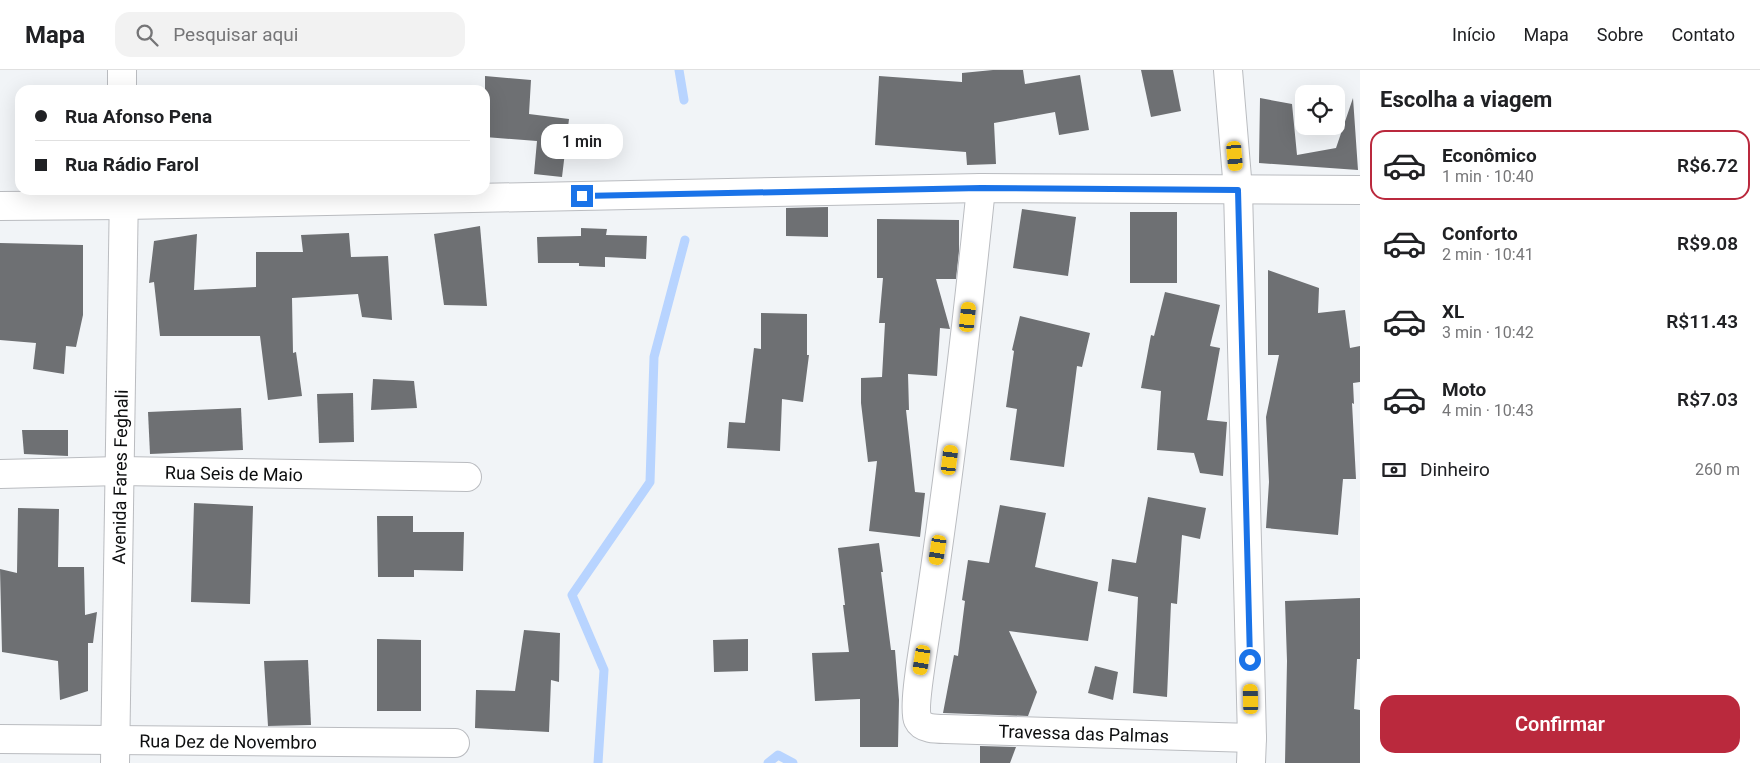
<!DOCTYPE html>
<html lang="pt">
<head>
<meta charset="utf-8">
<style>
	body { margin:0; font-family:Roboto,sans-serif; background:#f2f2f2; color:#202124; height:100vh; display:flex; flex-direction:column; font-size:19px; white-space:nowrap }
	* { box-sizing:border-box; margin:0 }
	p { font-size:16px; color:#757577 }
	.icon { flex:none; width:28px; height:28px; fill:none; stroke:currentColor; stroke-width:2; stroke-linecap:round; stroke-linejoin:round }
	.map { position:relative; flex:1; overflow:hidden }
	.side { display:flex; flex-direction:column; background:#fff; width:400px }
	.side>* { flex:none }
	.hud { position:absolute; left:15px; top:15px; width:475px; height:110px; border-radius:15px; box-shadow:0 5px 20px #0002; display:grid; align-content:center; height:110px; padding:0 20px; background:#fff }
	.fabs { position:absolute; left:1295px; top:15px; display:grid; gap:10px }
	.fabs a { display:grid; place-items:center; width:50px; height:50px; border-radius:10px; background:#fff; box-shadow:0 5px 20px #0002; font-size:25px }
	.end { position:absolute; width:22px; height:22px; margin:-11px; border:6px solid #1a73e8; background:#fff; box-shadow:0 0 0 2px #fff }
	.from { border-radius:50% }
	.bubble { position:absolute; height:35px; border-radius:15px; background:#fff; box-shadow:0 5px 20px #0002; font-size:16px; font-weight:600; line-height:35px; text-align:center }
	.car { position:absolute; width:15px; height:30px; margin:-15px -8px; border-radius:6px; box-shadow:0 0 4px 1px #0007; background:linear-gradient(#f5c518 24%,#345 0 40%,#f5c518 0 76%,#345 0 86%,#f5c518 0) }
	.hud b { display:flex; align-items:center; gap:18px; height:48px; font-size:19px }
	.hud b+b { border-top:1px solid #e0e0e0 }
	.hud i { width:12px; height:12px; background:#202124 }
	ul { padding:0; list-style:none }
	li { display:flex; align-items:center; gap:15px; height:70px; margin:0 10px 8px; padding:0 10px; border:2px solid transparent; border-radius:15px }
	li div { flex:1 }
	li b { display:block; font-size:19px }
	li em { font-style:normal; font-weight:600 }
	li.selected { border-color:#ba293d }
	li>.icon { width:45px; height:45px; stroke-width:1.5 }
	h2 { padding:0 20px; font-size:22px; line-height:60px }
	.pay { display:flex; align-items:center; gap:12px; height:55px; padding:0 20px; font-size:19px }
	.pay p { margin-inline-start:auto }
	.button { display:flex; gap:10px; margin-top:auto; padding:10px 20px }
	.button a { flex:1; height:58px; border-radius:15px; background:#ba293d; color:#fff; font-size:20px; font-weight:600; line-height:58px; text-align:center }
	header { display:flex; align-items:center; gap:30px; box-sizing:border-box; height:70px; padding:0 25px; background:#fff; border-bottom:1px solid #e0e0e0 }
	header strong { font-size:24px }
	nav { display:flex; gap:28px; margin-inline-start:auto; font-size:18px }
	.search { width:350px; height:45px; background:#f2f2f2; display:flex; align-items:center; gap:12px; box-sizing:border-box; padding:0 18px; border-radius:15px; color:#757577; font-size:19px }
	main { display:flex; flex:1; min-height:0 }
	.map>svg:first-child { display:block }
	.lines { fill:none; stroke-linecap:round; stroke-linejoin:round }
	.stream { stroke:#b8d4ff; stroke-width:9 }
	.building { fill:#6e7073 }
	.minor-casing { stroke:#babcc0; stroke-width:30 }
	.tertiary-casing { stroke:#babcc0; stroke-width:30 }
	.minor { stroke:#fff; stroke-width:28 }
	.tertiary { stroke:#fff; stroke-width:28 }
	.route { stroke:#1a73e8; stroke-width:6 }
	.labels { text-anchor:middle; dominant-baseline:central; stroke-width:5; stroke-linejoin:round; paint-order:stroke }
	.street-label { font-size:18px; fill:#0c0d0e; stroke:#f1f4f7 }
</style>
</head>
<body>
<header>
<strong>Mapa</strong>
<div class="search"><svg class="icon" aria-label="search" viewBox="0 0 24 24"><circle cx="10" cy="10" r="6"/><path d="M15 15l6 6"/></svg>Pesquisar aqui</div>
<nav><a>Início</a><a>Mapa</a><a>Sobre</a><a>Contato</a></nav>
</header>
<main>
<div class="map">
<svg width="1360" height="693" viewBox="0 0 1360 693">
	<rect width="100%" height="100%" fill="#f1f4f7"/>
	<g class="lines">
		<g class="stream">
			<path d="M679,0L684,30"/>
			<path d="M598,693L604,600L572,525L650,412L654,287L685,170"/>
			<path d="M768,693L778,685L793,693"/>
		</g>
	</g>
	<g class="building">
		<path d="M993,0H1023L1025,14L1080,5L1089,60L1059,65L1055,42L994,53L996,94L967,95L966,82L875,75L879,6L962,12V3Z"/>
		<path d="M1141,0H1173L1181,41L1151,47Z"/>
		<path d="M485,6L531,10L529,44L569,49L562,107L534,104L537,71L485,67Z"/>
		<path d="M1260,28L1292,34L1297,85L1336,78L1353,28L1358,100L1259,93Z"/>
		<path d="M828,137V167L786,166V138Z"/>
		<path d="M1022,139L1076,147L1068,206L1013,198Z"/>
		<rect x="1130" y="142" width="47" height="71"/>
		<path d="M877,149L959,150V181L956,209H936L950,259L940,258L937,306L908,304L909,340H906L915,422L925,423L920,467L869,461L877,391L868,392L861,333V308L882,307L885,253H879L883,208H877Z"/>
		<path d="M480,156L487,236L444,235L434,164Z"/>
		<path d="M581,158L607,159L606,165L647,166L646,189L605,187V197L579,196V193H538L537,167L581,166Z"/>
		<path d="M349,163L351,187L388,186L392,250L362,247L358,224L292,228L293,283L296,282L302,326L268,330L260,266H160L154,212L149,213L154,171L197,164L194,220L256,217V182H303L301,165Z"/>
		<path d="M0,173L83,175V245L76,277L66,276L64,304L33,299L36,273L0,270Z"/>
		<path d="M1268,200L1319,218L1318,243L1345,240L1350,278L1360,276V312L1353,313L1354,334L1352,333L1356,409H1343L1338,465L1266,458L1269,412L1266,347L1279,285H1268Z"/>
		<path d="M1165,222L1220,235L1210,276L1220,278L1207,350L1227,352L1223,406L1200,403L1194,383L1157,380L1161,321L1141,318L1151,265L1154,266Z"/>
		<path d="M761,243L807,244V285H809L803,332L782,329L780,381L727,378L729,352L745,353L754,278L761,279Z"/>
		<path d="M1020,246L1090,263L1082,297L1077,296L1064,397L1010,390L1017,339L1006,337L1014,281L1012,280Z"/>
		<path d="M373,309L414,311L417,338L371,340Z"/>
		<path d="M353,323L354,372L319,373L317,324Z"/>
		<path d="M241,338L243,380L150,384L148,342Z"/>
		<path d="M22,360H68V386L24,384Z"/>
		<path d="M1148,427L1206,438L1200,469L1182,465L1177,534L1171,533L1167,627L1133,623L1138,527L1108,521L1112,489L1136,493Z"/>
		<path d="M194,433L253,436L250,534L191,532Z"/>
		<path d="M1000,435L1046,443L1035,497L1098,512L1088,571L1009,561L1037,622L1028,646L943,643L954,585L958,586L965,531L962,530L968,490L989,493Z"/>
		<path d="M18,438L59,439L58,497H84L85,545L97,542L93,573H88V621L60,630L58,591L2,582L0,499L17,503Z"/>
		<path d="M377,446H413V462H464L463,501L414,500V507H378Z"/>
		<path d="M879,473L883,502H881L891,580H895L899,630L898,677H860V629L815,631L812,583L849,582L843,535H845L838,478Z"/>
		<path d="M1360,528V589H1357L1354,639L1360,640V693H1285L1287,591L1285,531Z"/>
		<path d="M524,560L560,563L559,612L551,610L549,662L475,658L476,620L515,621Z"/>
		<path d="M377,569L421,570V641H377Z"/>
		<path d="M748,569V601L714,602L713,570Z"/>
		<path d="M308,590L311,655L268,656L264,591Z"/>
		<path d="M1095,596L1118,602L1113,630L1088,623Z"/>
		<path d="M980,676L1016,677L1010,693H980Z"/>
	</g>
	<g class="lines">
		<g class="minor-casing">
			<g id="minor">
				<path id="s1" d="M981,118C966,264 949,408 927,553C925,570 912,638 918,650C922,659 936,659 945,659L1252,668"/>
				<path d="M1238,120L1252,668L1251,693"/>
				<path d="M0,136L124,135"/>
				<path id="s2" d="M0,404L120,401L467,407"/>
				<path id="s3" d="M0,669L455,673"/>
			</g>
		</g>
		<g class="tertiary-casing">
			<g id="tertiary">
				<path d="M122,0V20"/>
				<path d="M1228,0L1238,120"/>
				<path d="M124,135L981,118L1360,120"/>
				<path id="s4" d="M115,693L124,120"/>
			</g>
		</g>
		<use href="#minor" class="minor"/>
		<use href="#tertiary" class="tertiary"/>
	</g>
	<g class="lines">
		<path class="route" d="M582,126L981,118L1238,120L1250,590"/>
	</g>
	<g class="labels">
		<g class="street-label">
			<text stroke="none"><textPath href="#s2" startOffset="234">Rua Seis de Maio</textPath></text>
			<text stroke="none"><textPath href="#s4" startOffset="286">Avenida Fares Feghali</textPath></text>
			<text stroke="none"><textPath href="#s1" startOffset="705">Travessa das Palmas</textPath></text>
			<text stroke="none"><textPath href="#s3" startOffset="228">Rua Dez de Novembro</textPath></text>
		</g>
	</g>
</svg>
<div class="fabs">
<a><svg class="icon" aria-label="locate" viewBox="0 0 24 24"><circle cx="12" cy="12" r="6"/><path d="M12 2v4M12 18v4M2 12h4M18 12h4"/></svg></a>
</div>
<i class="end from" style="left:1250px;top:590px"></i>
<i class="end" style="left:582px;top:126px"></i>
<div class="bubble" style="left:541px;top:54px;width:82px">1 min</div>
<i class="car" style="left:1235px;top:86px;rotate:175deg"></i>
<i class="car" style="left:968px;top:247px;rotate:6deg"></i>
<i class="car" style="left:950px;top:390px;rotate:7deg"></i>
<i class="car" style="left:938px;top:480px;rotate:189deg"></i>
<i class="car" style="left:922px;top:590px;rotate:189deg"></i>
<i class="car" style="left:1251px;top:629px;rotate:359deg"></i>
<div class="hud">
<b><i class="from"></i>Rua Afonso Pena</b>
<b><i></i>Rua Rádio Farol</b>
</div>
</div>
<section class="side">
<h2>Escolha a viagem</h2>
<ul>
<li class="selected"><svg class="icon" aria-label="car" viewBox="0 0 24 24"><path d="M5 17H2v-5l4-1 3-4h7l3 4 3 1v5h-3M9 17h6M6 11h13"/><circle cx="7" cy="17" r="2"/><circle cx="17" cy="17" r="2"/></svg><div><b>Econômico</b><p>1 min · 10:40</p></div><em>R$6.72</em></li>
<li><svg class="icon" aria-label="car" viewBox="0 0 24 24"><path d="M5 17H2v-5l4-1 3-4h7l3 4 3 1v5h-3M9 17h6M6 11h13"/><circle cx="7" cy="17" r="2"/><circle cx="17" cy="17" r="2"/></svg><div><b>Conforto</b><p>2 min · 10:41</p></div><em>R$9.08</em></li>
<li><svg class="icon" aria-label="car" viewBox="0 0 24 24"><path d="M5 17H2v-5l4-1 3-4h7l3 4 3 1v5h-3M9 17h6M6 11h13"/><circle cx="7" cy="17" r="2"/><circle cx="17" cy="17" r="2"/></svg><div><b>XL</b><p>3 min · 10:42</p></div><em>R$11.43</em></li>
<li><svg class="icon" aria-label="car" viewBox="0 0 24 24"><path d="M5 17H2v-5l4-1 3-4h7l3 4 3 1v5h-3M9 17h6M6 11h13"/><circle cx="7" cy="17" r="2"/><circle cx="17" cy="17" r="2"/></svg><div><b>Moto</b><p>4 min · 10:43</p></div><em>R$7.03</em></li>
</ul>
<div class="pay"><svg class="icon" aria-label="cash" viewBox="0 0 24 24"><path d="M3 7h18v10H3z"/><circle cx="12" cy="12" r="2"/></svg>Dinheiro<p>260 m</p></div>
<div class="button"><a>Confirmar</a></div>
</section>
</main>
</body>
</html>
